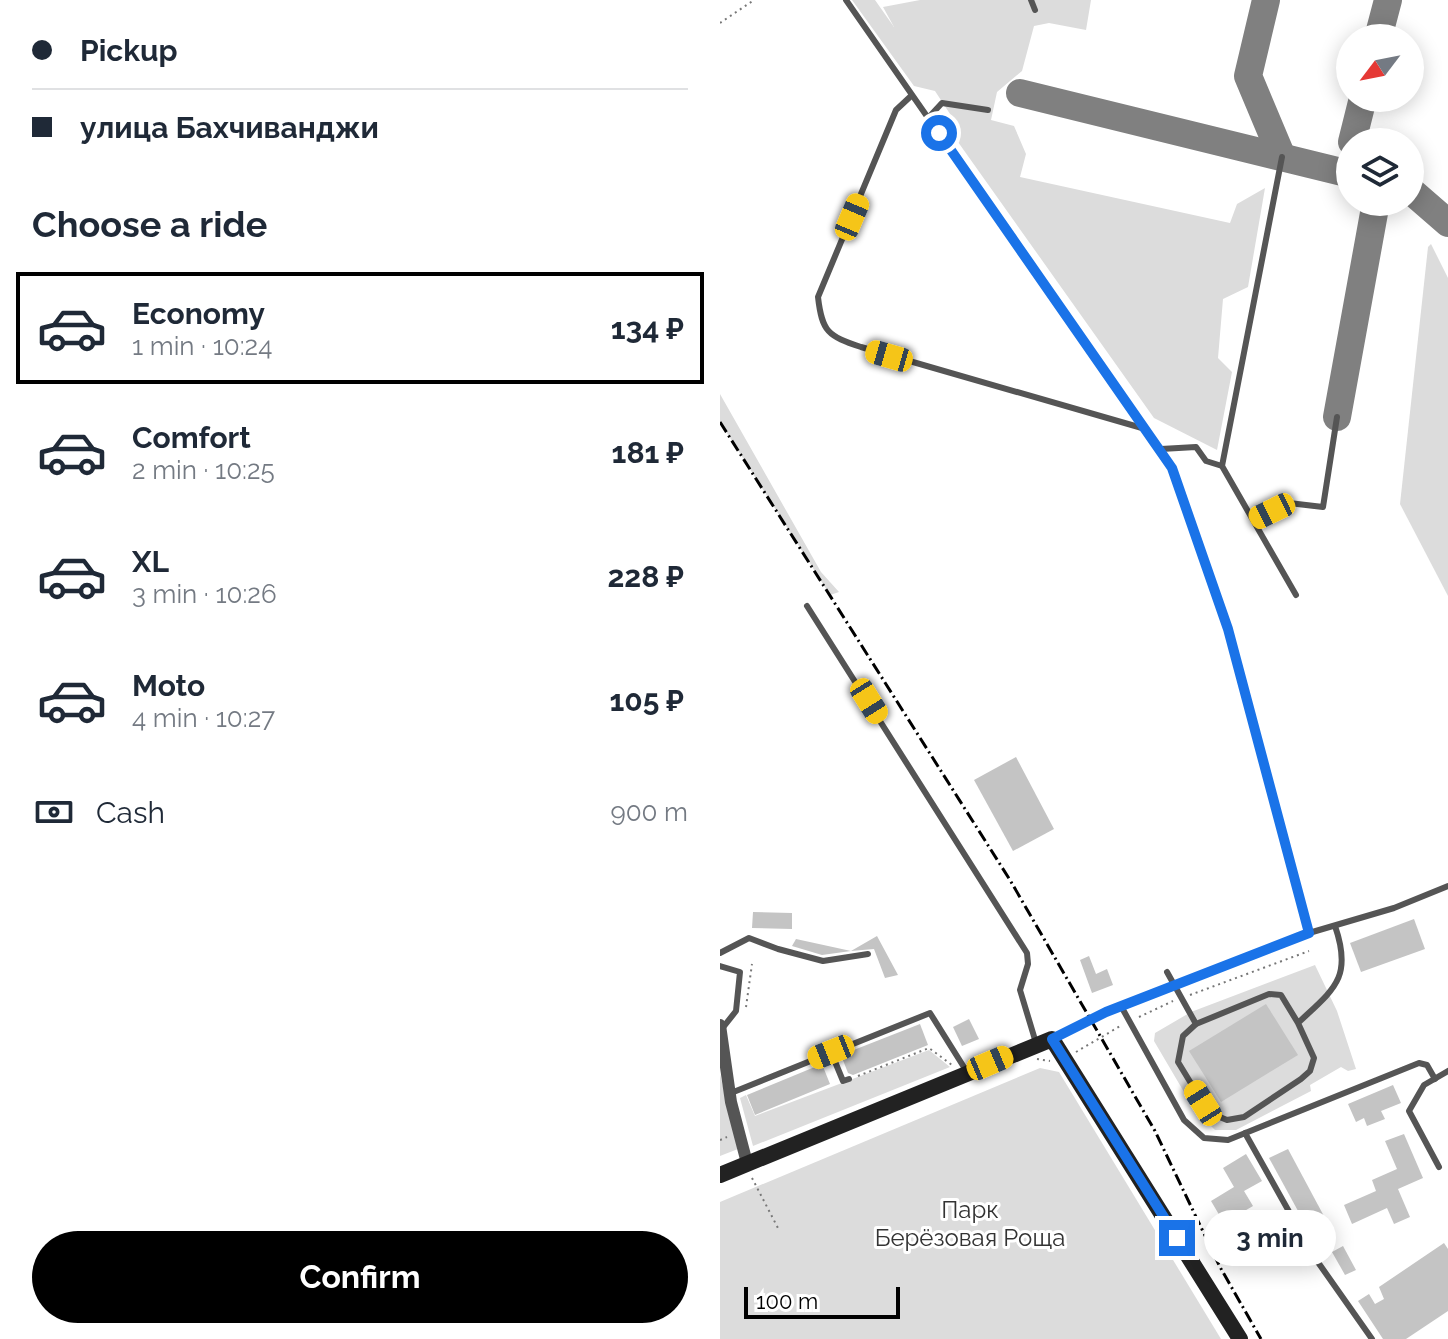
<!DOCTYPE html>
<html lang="en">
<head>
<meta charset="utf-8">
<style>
	body { margin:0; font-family:Raleway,sans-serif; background:#f6f6f7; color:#1f2937; height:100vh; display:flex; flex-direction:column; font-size:30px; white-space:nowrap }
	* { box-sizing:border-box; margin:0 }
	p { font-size:26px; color:#747a83 }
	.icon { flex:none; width:44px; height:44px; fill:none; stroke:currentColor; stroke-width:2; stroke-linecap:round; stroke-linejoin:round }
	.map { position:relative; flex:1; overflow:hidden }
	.drawer { display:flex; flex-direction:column; background:#fff; width:720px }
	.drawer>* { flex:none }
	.hud { display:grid; align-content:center; height:176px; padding:0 32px; background:#fff }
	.needle { width:52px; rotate:238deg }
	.controls { position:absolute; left:616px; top:24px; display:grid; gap:16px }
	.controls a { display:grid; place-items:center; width:88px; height:88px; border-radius:50%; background:#fff; box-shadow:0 4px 20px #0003; font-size:40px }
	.scale { position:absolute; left:24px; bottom:20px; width:156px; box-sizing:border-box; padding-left:8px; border:4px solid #000; border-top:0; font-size:22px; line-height:28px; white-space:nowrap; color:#000; -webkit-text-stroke:6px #fff; paint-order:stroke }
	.end { position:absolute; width:36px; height:36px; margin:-18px; border:10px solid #1a73e8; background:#fff; box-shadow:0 0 0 4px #fff }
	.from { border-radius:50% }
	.bubble { position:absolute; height:56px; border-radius:28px; background:#fff; box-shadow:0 4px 20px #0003; font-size:26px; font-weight:700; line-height:56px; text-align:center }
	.car { position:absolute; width:24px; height:48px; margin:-24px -12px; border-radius:10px; box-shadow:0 0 6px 2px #0007; background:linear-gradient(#f5c518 24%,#345 0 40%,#f5c518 0 76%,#345 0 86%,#f5c518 0) }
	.hud b { display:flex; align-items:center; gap:28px; height:76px; font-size:30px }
	.hud b+b { border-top:2px solid #e0e1e3 }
	.hud i { width:20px; height:20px; background:#1f2937 }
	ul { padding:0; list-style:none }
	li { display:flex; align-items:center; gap:24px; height:112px; margin:0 16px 12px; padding:0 16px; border:4px solid transparent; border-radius:0px }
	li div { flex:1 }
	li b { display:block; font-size:30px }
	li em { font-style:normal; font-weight:700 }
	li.on { border-color:#000 }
	li>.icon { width:72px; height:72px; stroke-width:1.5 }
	h2 { padding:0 32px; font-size:36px; line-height:96px }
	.pay { display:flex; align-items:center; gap:20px; height:88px; padding:0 32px; font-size:30px }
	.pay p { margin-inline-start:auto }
	.cta { display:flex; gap:16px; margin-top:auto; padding:16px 32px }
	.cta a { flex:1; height:92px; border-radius:48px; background:#000; color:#fff; font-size:32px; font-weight:700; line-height:92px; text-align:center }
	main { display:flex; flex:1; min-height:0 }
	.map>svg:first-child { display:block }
	.green { fill:#dcdcdc }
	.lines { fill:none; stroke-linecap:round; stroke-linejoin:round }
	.taxiway { stroke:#808080; stroke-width:28 }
	.building { fill:#c4c4c4 }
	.path { stroke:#777; stroke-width:2; stroke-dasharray:2 4; stroke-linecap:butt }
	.service { stroke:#555; stroke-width:6 }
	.minor { stroke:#555; stroke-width:12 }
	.secondary { stroke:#222; stroke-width:16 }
	.rail { stroke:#000; stroke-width:3; stroke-dasharray:12 4 2 4; stroke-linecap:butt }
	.route { stroke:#1a73e8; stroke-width:10 }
	.labels { text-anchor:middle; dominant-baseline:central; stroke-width:6; stroke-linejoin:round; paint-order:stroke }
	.park-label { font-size:24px; fill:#333; stroke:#fff }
</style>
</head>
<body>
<main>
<section class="drawer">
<div class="hud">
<b><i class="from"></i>Pickup</b>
<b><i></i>улица Бахчиванджи</b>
</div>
<h2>Choose a ride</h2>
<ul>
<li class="on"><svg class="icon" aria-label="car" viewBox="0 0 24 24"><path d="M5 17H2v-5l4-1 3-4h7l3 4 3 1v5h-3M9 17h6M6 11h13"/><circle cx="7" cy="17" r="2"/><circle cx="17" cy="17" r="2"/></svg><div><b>Economy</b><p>1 min · 10:24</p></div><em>134 ₽</em></li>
<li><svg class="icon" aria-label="car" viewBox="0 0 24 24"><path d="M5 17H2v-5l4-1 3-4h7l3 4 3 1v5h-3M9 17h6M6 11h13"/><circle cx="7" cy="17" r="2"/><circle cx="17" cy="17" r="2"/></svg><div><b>Comfort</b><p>2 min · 10:25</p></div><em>181 ₽</em></li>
<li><svg class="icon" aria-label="car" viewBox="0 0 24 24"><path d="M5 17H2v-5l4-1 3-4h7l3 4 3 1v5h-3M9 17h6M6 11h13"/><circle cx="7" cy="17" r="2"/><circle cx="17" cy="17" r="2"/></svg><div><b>XL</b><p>3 min · 10:26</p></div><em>228 ₽</em></li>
<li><svg class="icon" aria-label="car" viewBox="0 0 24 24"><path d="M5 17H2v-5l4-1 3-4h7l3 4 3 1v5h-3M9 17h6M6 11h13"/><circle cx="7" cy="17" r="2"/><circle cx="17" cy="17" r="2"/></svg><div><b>Moto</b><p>4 min · 10:27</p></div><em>105 ₽</em></li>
</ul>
<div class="pay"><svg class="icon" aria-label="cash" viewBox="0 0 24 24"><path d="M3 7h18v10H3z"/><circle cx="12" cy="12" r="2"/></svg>Cash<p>900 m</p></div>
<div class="cta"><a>Confirm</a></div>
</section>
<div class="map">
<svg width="728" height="1339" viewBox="0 0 728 1339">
	<rect width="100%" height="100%" fill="#fff"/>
	<g class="green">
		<path d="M132,0H155L174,27L163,7L200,0H371L366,30L329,23L314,26L302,71L277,92L271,120L294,126L306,154L300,177L510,223L517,204L545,188L528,287L503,299L498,358L512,372L497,450L434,418L238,142L232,117L215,91L194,86Z"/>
		<path d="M711,244L728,278V596L680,504L708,247Z"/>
		<path d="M0,394L101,572L119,592L110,595L0,422Z"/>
		<path d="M595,965L617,1011L636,1069L628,1071L621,1067L590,1085L591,1091L516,1130H495L474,1109L434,1041L435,1033L471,1012Z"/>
		<path d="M209,1050L230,1067L33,1146L20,1098L26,1095L35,1116Z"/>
		<path d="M320,1068L339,1072L501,1339H0V1202Z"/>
		<path d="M0,1074L18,1149L0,1156Z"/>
	</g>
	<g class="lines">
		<g class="taxiway">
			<path d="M546,0L528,76L562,157"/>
			<path d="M658,38L668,0"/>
			<path d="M300,93L630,174"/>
			<path d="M632,142L643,98"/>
			<path d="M690,190L728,223"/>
			<path d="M617,417L656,202"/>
		</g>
	</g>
	<g class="building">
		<path d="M296,757L334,829L293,851L254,780Z"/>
		<path d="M33,912L72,913V929L32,928Z"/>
		<path d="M694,919L705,949L641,972L630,943Z"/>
		<path d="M157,936L178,975L165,978L154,949L131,951Z"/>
		<path d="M76,939L131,951L102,955L72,946Z"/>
		<path d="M369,956L376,974L387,969L393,985L372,993L360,960Z"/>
		<path d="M546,1004L578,1055L501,1102L469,1051Z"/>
		<path d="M249,1019L259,1039L242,1046L233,1027Z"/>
		<path d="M200,1024L208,1045L133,1075L128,1073L121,1055Z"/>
		<path d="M102,1064L110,1084L35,1115L27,1095Z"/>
		<path d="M673,1085L681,1103L661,1111L665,1119L647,1126L644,1118L636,1122L628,1104Z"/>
		<path d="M684,1134L703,1178L678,1189L690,1217L674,1224L667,1208L632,1224L624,1205L656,1191L652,1180L677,1169L665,1141Z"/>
		<path d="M568,1149L613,1233L595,1242L549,1158Z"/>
		<path d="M526,1154L542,1181L524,1191L533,1206L504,1223L491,1201L514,1187L503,1168Z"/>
		<path d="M724,1243L728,1249V1311L686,1339H663L638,1301L649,1294L655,1304L664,1299L659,1287Z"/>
		<path d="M623,1246L636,1270L625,1275L612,1252Z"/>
	</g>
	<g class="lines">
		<g class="path">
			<path d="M0,23L34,0"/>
			<path d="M470,995L589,951"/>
			<path d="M26,1007L32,964"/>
			<path d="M419,1017L453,1001"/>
			<path d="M356,1052L402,1025"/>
			<path d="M317,1059L330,1061"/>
			<path d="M138,1076L209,1048L232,1065"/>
			<path d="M0,1140L7,1137"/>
			<path d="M32,1178L59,1230"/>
		</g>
		<g class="service">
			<path d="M126,0L452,468L508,629L589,933"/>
			<path d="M311,0L315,10"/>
			<path d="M191,96L176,110L98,297C102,332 108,336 141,347L422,428"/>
			<path d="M209,117L222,103L268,110"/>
			<path d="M441,449L476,447L486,461L502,466L576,595"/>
			<path d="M502,466L562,157"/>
			<path d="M534,520L569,503L603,507L617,417"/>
			<path d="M87,606L307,953L308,964L300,990L316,1043"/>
			<path d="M0,953L29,938L58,949L103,961L148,954"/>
			<path d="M0,966L20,972L16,1011L1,1030"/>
			<path d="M447,972L476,1024"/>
			<path d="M401,1006L464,1120L484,1138L508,1140L699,1063L707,1065L715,1079"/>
			<path d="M578,1023L594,1058L590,1071L581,1079L524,1117L507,1120L495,1115L483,1103L458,1062L463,1036L476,1024L549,994L561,995L578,1023C614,989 633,978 615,926"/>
			<path d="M332,1039L401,1006L589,933L674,908L728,886"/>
			<path d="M111,1052L123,1081L129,1079"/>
			<path d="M11,1093L210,1013L247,1072"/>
			<path d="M525,1133L595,1258L652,1339"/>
			<path d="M719,1167L689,1111L704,1085L728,1071"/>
		</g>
		<path class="minor" d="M0,1025L11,1102L27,1163"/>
		<path class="secondary" d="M0,1175L332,1039L520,1339"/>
		<path class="rail" d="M0,422L290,880L435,1131L500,1267L541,1339"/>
	</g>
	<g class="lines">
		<path class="route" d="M219,133L452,468L508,629L589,933L386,1012L332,1039L457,1238"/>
	</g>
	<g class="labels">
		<g class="park-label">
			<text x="250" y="1209">Парк<tspan x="250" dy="28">Берёзовая Роща</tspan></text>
		</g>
	</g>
</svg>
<div class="controls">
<a><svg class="needle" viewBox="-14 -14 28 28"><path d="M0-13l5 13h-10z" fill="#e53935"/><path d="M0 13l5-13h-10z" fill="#747a83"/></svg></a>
<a><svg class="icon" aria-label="layers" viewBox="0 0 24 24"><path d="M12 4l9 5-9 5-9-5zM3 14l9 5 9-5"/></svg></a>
</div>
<div class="scale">100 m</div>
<i class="end from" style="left:219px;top:133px"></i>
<i class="end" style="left:457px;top:1238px"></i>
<div class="bubble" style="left:484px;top:1210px;width:132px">3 min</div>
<i class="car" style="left:132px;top:217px;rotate:23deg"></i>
<i class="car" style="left:169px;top:356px;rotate:286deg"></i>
<i class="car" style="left:552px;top:511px;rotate:244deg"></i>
<i class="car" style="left:149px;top:701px;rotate:148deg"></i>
<i class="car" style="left:111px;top:1052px;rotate:248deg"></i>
<i class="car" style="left:270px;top:1063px;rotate:67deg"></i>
<i class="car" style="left:483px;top:1103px;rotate:328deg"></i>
</div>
</main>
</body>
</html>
